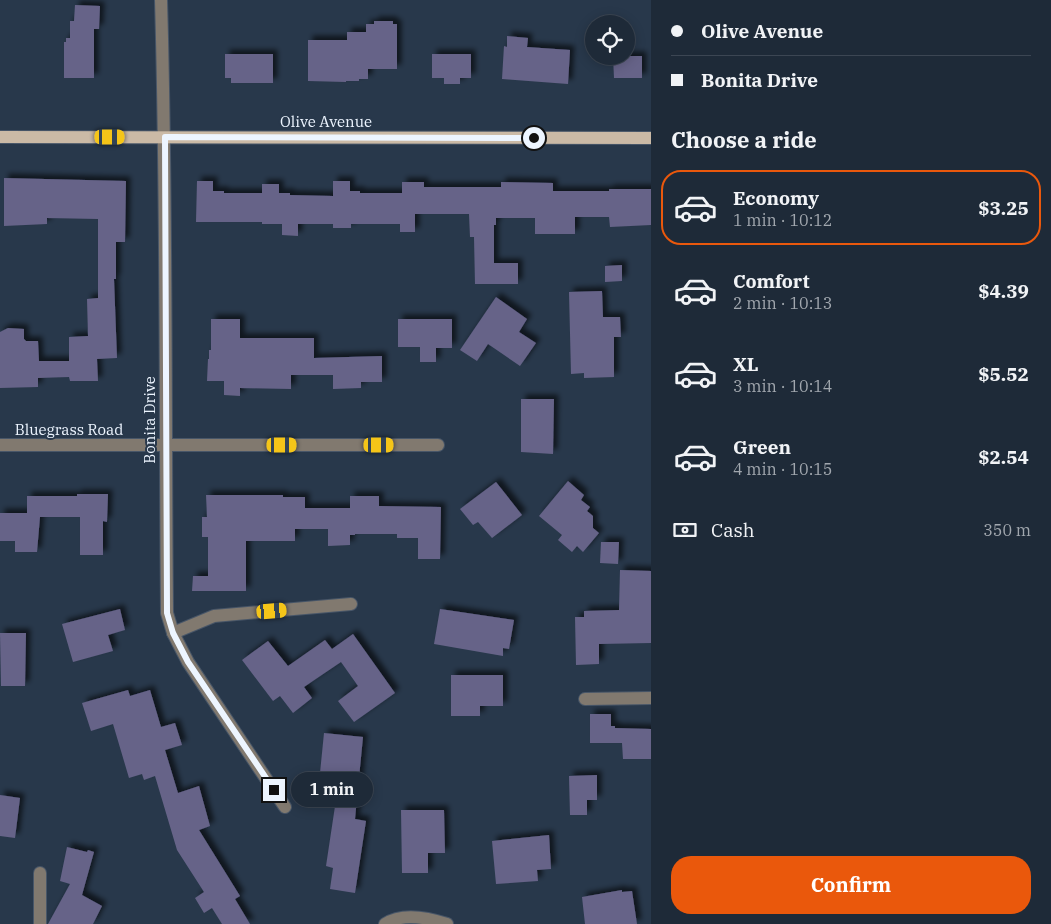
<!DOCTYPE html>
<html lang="en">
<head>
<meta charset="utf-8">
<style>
	body { margin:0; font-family:"IBM Plex Serif",serif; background:#2b3643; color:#f1f3f6; height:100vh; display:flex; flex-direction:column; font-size:19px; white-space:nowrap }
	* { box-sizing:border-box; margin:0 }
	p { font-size:16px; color:#a1a7ae }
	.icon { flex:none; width:28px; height:28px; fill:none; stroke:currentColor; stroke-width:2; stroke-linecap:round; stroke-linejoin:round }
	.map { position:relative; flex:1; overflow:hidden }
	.drawer { display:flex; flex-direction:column; background:#1e2a38; width:400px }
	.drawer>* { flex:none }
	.guide { display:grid; align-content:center; height:110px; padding:0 20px; background:#1e2a38 }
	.tools { position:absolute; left:585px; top:15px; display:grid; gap:10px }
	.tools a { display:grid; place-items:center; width:50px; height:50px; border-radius:50%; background:#1e2a38; box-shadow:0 2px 12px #0003,0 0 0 1px #3c4653; font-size:25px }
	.end { position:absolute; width:22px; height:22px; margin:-11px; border:6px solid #edf5ff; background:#111; box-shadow:0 0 0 2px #111 }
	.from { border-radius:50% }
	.bubble { position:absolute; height:35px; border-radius:18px; background:#1e2a38; box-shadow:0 2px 12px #0003,0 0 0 1px #3c4653; font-size:16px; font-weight:700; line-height:35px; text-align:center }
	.car { position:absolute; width:15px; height:30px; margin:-15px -8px; border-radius:6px; box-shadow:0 0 4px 1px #0007; background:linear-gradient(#f5c518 24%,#345 0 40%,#f5c518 0 76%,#345 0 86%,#f5c518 0) }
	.guide b { display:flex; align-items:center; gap:18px; height:48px; font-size:19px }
	.guide b+b { border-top:1px solid #3c4653 }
	.guide i { width:12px; height:12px; background:#f1f3f6 }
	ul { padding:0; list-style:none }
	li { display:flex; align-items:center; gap:15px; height:75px; margin:0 10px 8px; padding:0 10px; border:2px solid transparent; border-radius:20px }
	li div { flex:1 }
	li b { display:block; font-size:19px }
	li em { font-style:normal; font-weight:700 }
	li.selected { border-color:#ea580c }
	li>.icon { width:45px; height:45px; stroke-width:1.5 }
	h2 { padding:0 20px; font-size:22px; line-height:60px }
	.pay { display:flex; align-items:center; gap:12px; height:55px; padding:0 20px; font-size:19px }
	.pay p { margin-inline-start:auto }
	.cta { display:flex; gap:10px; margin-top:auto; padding:10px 20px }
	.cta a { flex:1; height:58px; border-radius:20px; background:#ea580c; color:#fff; font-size:20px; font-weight:700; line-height:58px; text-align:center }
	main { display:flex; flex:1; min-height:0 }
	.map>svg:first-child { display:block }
	.building { fill:#666388; filter:url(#shadow) }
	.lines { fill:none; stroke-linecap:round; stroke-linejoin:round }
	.minor-casing { stroke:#485668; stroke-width:14 }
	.major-casing { stroke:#485668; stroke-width:14 }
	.minor { stroke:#81796f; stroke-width:12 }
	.major { stroke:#cbbaa6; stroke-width:12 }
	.route { stroke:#edf5ff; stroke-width:6 }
	.labels { text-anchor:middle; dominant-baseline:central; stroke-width:4; stroke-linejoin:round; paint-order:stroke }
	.street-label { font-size:15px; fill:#edf5ff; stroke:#28384b }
</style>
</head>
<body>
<main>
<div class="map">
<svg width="651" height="924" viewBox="0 0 651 924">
	<defs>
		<filter id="shadow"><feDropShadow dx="4.5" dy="-4.5" stdDeviation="2.5" flood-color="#0009"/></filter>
	</defs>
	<rect width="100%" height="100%" fill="#28384b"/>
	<g class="building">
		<path d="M75,5L100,6L99,29H94V78H64V42H66V38H70V21H74Z"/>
		<path d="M374,21H393V24H397V69H368V79H359V81H346V82L308,81V40H347V32H366V24H374Z"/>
		<path d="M507,36L528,38L527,47L570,50L568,84L502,79L504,46L507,47Z"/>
		<path d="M225,54H273V83H231V78H225Z"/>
		<path d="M432,54H471V78H460V84H444V78H432Z"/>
		<path d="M613,56H642V78H614Z"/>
		<path d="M4,178L126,181L125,242H116V279H114L117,358L97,359L98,381H70L69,377L38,378V387L0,388V332L8,328L24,329V339L26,341H38L39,361H69V337L88,336L87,299L98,298V219L47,218V224L4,226Z"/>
		<path d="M197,181H213V191H224V193H262V184H279V193H290V195L333,196V181H350V191H360V193H402V182H424V187H501V182L553,183V191H609V189H651V225L610,227L609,217H575V234H535V218H496V225H494V263H518V284H475L474,237H470L469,214H415V232H400V224H351V228H333V224H298V236L282,235V224H262V222H196Z"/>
		<path d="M622,265V281L605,282V266Z"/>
		<path d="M602,291L603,317H620L621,337H614V377L584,378V373L571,374L569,292Z"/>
		<path d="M496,297L527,319L519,332L536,343L520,366L488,344L477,361L460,350Z"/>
		<path d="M211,319H240V338H314V358L382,356V382H361V388L333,389V375H291V389L240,388V396L224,395V381H207L208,359H209V350H211Z"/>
		<path d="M398,319H452V348H436V362H420V347H398Z"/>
		<path d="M521,399H554L553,454L521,452Z"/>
		<path d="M568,481L584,495L581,500L590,507L587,511L593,516V528L599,533L583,552L577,546L572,552L558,540L562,535L539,516Z"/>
		<path d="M496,482L522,515L492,538L478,522L473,525L460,509Z"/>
		<path d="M77,494H108L107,522L103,521V555H80V517H40L37,552H15V541H0V513H27V496H77Z"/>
		<path d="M206,495H283V497H305V508H350V496H379V506L441,507L440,559H418V538H397V534H355V535H350V545L328,546V529H295V541H246V591H192L193,576H208V537H202V517H207Z"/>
		<path d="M601,542H619L618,564L600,563Z"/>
		<path d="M620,570L651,571V643L599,644V664L576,665L575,617H584V611L619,610Z"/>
		<path d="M120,609L125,630L108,635L113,651L73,662L62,624Z"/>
		<path d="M440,609L514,620L509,649L503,648V656L434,644Z"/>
		<path d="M0,633H26L25,686H1Z"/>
		<path d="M353,634L395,693L354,722L338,701L358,686L341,662L304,687L312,698L293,713L280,696L273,701L242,660L268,641L288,666L325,640L332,649Z"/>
		<path d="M451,675H503V706H480V716H451Z"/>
		<path d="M128,690L130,696L150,690L161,727L175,723L182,745L165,750L178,793L199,786L210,826L199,830L240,896L235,899L250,924H222L212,908L204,913L195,898L204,892L177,850L155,776L144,780L142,774L129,778L113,724L91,731L82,703Z"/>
		<path d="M590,714H611V726H615V728L651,729V759H623L622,743H590Z"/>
		<path d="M324,733L363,737L355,819L366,821L355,893L330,889L333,868L326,866L337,793H334L336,775L320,773Z"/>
		<path d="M597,775V800H587V815H570L569,776Z"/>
		<path d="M0,795L20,798L15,838L0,836Z"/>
		<path d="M401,810H444L445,853H428V873H402Z"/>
		<path d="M549,835L551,869L537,870L538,881L496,884L492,841Z"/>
		<path d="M67,847L87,852L88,850L94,852L82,895L102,906L93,924H48L70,884L60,881Z"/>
		<path d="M622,890V892L632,891L637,924H585L582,897Z"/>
	</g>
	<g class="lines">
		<g class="minor-casing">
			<g id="minor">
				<path d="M161,0C167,204 165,409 167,613L173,633L188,662L285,807"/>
				<path d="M0,445H438"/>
				<path d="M173,633L214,616L351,604"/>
				<path d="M585,699L651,698"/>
				<path d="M40,873V924"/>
				<path d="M385,924C403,912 429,918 447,924"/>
			</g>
		</g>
		<g class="major-casing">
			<path id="major" d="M0,137L651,138"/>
		</g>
		<use href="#minor" class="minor"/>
		<use href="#major" class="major"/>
	</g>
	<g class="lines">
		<path class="route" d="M274,790L188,662L173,633L167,613L165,137L534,138"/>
	</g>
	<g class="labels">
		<g class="street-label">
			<text x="326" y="121">Olive Avenue</text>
			<text transform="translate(149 420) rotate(-90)">Bonita Drive</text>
			<text x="69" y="429">Bluegrass Road</text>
		</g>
	</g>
</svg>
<div class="tools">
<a><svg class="icon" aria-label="locate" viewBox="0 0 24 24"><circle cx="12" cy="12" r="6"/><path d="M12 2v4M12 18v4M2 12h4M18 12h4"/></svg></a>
</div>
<i class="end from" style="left:534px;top:138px"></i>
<i class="end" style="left:274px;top:790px"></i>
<div class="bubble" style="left:291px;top:772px;width:82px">1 min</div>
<i class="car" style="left:110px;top:137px;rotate:90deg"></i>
<i class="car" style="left:282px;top:445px;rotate:90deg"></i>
<i class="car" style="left:379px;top:445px;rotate:90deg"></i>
<i class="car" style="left:272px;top:611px;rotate:85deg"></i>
</div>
<section class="drawer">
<div class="guide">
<b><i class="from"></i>Olive Avenue</b>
<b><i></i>Bonita Drive</b>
</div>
<h2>Choose a ride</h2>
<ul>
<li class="selected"><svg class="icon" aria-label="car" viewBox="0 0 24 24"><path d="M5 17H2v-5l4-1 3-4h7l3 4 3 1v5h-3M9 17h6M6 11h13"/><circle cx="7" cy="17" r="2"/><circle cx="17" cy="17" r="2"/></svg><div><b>Economy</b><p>1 min · 10:12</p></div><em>$3.25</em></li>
<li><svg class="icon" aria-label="car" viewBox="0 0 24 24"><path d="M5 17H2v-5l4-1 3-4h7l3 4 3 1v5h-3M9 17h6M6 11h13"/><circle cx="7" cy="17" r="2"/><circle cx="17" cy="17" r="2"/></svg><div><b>Comfort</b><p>2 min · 10:13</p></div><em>$4.39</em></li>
<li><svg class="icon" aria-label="car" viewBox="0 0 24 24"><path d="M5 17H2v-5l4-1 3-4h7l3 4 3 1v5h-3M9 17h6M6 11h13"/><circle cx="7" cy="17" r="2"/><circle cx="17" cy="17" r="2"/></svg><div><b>XL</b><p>3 min · 10:14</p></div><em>$5.52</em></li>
<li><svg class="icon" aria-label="car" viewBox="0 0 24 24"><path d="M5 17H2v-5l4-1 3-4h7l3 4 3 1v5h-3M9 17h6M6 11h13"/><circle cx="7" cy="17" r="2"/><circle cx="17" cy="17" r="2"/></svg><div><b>Green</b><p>4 min · 10:15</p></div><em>$2.54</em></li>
</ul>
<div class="pay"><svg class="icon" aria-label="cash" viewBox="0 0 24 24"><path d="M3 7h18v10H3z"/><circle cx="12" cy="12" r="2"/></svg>Cash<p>350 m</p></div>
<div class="cta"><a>Confirm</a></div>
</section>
</main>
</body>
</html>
